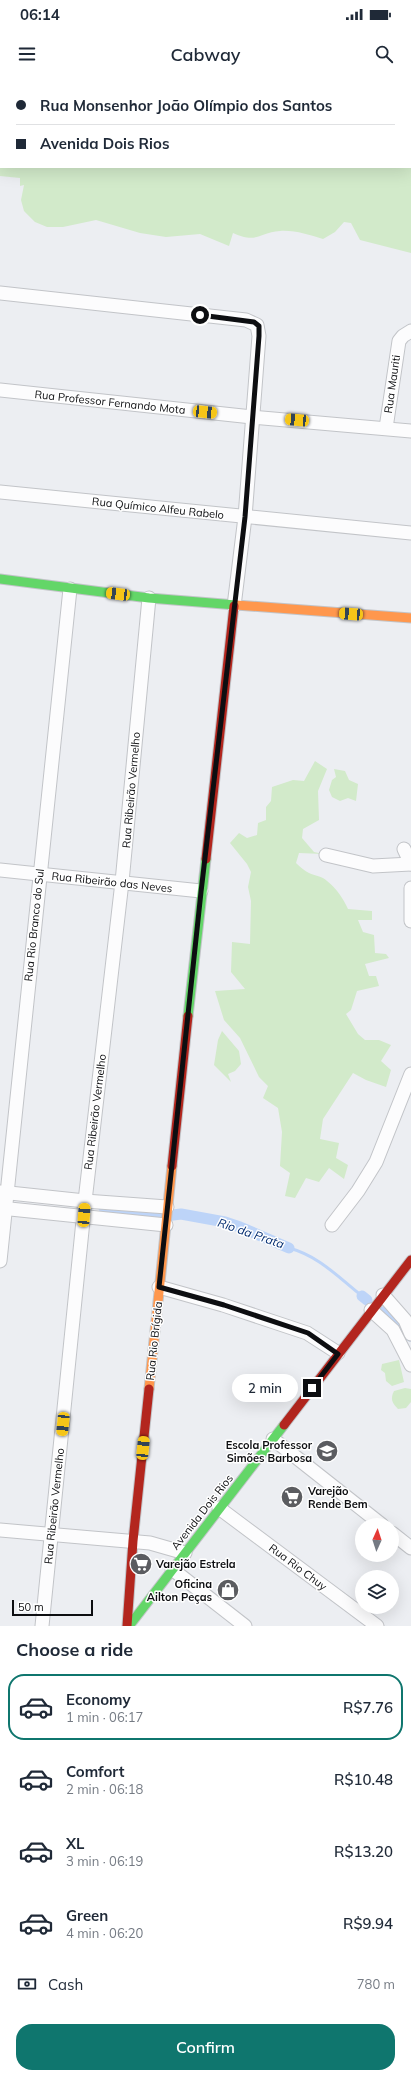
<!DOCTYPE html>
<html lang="en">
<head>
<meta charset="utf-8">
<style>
	body { margin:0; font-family:Mulish,sans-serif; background:#f6f6f7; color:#1f2937; height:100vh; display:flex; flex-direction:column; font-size:15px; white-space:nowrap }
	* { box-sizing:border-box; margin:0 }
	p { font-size:13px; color:#747a83 }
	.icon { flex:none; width:22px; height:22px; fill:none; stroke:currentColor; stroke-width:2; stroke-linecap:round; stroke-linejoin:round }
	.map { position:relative; height:1546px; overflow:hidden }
	.sheet { display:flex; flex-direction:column; background:#fff; flex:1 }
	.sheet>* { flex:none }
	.hud { position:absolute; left:0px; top:0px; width:411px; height:88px; box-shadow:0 4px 16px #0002; display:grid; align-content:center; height:88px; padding:0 16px; background:#fff }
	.needle { width:26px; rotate:3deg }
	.controls { position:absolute; left:355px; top:1438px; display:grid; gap:8px }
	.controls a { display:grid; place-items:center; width:44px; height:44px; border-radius:50%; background:#fff; box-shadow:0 4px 16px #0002; font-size:20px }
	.scale { position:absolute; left:12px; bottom:10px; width:81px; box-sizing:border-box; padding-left:4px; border:2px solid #0d0e11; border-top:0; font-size:11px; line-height:14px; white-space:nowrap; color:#0d0e11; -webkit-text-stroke:3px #fff; paint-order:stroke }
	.end { position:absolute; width:18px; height:18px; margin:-9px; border:5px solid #0d0e11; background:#fff; box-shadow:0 0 0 2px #fff }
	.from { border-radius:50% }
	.bubble { position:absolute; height:28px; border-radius:14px; background:#fff; box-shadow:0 4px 16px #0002; font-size:13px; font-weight:600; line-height:28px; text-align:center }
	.car { position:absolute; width:12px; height:24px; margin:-12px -6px; border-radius:5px; box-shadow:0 0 3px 1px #0007; background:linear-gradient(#f5c518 24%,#345 0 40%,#f5c518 0 76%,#345 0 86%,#f5c518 0) }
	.hud b { display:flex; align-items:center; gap:14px; height:38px; font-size:15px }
	.hud b+b { border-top:1px solid #e0e1e3 }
	.hud i { width:10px; height:10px; background:#1f2937 }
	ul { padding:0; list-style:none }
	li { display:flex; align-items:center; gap:12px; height:66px; margin:0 8px 6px; padding:0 8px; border:2px solid transparent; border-radius:16px }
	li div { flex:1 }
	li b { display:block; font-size:15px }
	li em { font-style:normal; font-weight:600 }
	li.selected { border-color:#0f766e }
	li>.icon { width:36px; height:36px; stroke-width:1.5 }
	h2 { padding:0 16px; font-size:18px; line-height:48px }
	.pay { display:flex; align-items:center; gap:10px; height:44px; padding:0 16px; font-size:15px }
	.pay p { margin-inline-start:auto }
	.cta { display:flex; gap:8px; margin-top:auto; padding:8px 16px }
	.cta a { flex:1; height:46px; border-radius:16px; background:#0f766e; color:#fff; font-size:16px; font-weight:600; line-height:46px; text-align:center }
	.status { display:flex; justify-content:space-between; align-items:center; height:28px; padding:0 20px; background:#fff; direction:ltr }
	.status svg { height:11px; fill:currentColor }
	header { display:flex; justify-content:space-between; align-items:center; height:52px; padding:0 16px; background:#fff; font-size:18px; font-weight:600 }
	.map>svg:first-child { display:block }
	.green { fill:#d2eaca; fill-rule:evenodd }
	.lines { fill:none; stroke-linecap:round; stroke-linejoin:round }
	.stream { stroke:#bdd4f8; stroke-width:3 }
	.canal { stroke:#bdd4f8; stroke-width:11 }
	.street-casing { stroke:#c2c4c8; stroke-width:15 }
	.fast-casing { stroke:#c2c4c8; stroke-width:11 }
	.slow-casing { stroke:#c2c4c8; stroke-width:11 }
	.jam-casing { stroke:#c2c4c8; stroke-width:11 }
	.street { stroke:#fcfcfd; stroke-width:13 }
	.fast { stroke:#63d668; stroke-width:9 }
	.slow { stroke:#ff974d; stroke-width:9 }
	.jam { stroke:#b3261e; stroke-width:9 }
	.route { stroke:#0d0e11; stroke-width:5 }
	.labels { text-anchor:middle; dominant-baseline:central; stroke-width:3; stroke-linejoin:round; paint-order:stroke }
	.street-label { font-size:11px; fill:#0d0e11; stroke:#fff }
	.poi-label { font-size:11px; font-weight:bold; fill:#0d0e11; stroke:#fff; text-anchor:end }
	.water-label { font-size:12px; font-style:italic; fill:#002b70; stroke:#fff }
</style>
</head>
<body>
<div class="status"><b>06:14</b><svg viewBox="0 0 49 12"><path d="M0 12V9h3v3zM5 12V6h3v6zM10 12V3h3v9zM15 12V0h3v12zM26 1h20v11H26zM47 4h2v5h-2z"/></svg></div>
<header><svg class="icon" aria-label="menu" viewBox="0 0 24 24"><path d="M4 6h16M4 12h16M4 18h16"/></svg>Cabway<svg class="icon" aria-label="search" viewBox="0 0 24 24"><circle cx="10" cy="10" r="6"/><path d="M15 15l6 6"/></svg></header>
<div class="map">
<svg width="411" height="1546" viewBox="0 0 411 1546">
	<rect width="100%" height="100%" fill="#eceef2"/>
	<g class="green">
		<path d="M0,0H411V173L360,160L351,143L344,142L335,152L323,159C309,155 295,150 280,151C258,153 257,164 233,153L229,166L200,154L166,157L140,153L96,140L63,147H47L35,142L24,131L21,120L24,105L20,106V98L0,96ZM1,1H410V87H1Z"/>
		<path d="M315,681L327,689L318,711L319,740L303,749L302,758L314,772L323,774L299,773L296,783C300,787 305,791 309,793C315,796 322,796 327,801C336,808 343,818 348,829L372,831V840H358L363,852L374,855L375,873L386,874L389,878L365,884L369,896H376L379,906L357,911L351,930L346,934L358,954L365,960H379L391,965L381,981L391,990L386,1007L366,1000L353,993L323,1039L320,1059L339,1063L336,1078L348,1085L344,1099L329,1088L319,1102L306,1098L295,1118L285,1116L290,1093L280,1086L282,1052L278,1028L263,1018L268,1006L259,997L240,958L224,940L215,911L245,909L231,892L232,862L250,864L251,821L248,807L251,792L247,784L230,763L239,753L247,758L257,755L258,743L266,740V727L271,721L272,707L293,700L304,701Z"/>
		<path d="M334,689L345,691L349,700L358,704L356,721L348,718L340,721L332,717L329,710L332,700L336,697Z"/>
		<path d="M222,951L239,971L241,984L235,991L228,994L231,1002L214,985L218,960Z"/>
		<path d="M399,1280L404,1302L392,1306L386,1301L385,1293L381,1290L382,1284Z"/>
		<path d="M405,1308L411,1309V1322L406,1328L398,1329C392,1323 390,1319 394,1311Z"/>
	</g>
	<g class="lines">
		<path class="stream" d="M289,1168C319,1176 338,1197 362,1216"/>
		<g class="canal">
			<path d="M104,1128L157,1137L181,1134L225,1142L240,1147L289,1168"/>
			<path d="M362,1216L367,1220"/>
			<path d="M382,1232L407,1251L410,1256"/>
		</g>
		<g class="street-casing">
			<g id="street">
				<path d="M0,213L246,240L257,245L259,256L245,437L234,526"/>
				<path d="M0,310L252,337L411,351"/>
				<path d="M386,348L399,261L403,256L411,251"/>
				<path d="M0,412L411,453"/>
				<path d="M404,769L411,784"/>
				<path d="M326,775L373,786L411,784"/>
				<path d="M0,790L201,811"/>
				<path d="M411,808V841"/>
				<path d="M0,1112L85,1121L167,1127"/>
				<path d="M0,1128L166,1145"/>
				<path d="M332,1145L358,1111L376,1082L411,994"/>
				<path d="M0,1181L70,509"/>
				<path d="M159,1207L223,1225L307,1253L338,1273"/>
				<path d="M383,1215L405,1240L411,1254"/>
				<path d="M371,1230L393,1250L411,1285"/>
				<path d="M273,1359L382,1445"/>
				<path d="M219,1428L377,1546"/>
				<path d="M0,1450L150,1463L185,1473"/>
				<path d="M392,1453L411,1468"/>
				<path d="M172,1489L245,1546"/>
				<path d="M42,1546L85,1121L122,802L149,518"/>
			</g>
		</g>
		<g class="fast-casing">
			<g id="fast">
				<path d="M0,499L149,518L236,525"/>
				<path d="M188,936L206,779"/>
				<path d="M129,1546L284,1345"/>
			</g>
		</g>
		<g class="slow-casing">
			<g id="slow">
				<path d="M236,525L411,538"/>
				<path d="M149,1309L172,1086"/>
			</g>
		</g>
		<g class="jam-casing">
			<g id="jam">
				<path d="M206,779L234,526"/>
				<path d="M172,1086L188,936"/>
				<path d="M284,1345L411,1180"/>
				<path d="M127,1546L133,1461L149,1309"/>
			</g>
		</g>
		<use href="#street" class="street"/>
		<use href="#fast" class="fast"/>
		<use href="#slow" class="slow"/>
		<use href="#jam" class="jam"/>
	</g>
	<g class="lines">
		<path class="route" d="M200,235L254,242L259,246V256L245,437L201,812L159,1207L224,1225L308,1253L338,1274L312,1308"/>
	</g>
	<defs>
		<g id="school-disc" transform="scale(1.15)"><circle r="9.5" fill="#5b5c60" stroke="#fff"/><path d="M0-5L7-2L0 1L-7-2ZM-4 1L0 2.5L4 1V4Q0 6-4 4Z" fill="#fff"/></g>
		<g id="supermarket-disc" transform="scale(1.15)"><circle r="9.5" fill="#5b5c60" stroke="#fff"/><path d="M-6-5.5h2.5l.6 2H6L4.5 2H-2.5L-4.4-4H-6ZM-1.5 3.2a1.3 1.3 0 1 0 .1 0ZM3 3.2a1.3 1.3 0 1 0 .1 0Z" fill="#fff"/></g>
		<g id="shop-disc" transform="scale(1.15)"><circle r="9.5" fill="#5b5c60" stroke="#fff"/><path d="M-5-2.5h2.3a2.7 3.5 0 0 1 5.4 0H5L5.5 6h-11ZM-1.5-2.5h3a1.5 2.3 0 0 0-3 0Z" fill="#fff"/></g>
	</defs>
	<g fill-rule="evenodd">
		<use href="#school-disc" x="327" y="1371"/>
		<use href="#supermarket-disc" x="292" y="1417"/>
		<use href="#supermarket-disc" x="141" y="1484"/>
		<use href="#shop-disc" x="228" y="1510"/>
	</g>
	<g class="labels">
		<g class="street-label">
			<text transform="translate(392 304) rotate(-82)">Rua Mauriti</text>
			<text transform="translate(110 322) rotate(6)">Rua Professor Fernando Mota</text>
			<text transform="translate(158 428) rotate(6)">Rua Químico Alfeu Rabelo</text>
			<text transform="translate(131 710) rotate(-85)">Rua Ribeirão Vermelho</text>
			<text transform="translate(112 802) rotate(6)">Rua Ribeirão das Neves</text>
			<text transform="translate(34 845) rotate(-84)">Rua Rio Branco do Sul</text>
			<text transform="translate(95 1032) rotate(-83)">Rua Ribeirão Vermelho</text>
			<text transform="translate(154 1261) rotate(-84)">Rua Rio Brígida</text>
			<text transform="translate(54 1426) rotate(-84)">Rua Ribeirão Vermelho</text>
			<text transform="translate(202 1432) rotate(-52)">Avenida Dois Rios</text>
			<text transform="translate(298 1487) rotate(37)">Rua Rio Chuy</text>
		</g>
		<g class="poi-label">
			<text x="312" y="1365">Escola Professor<tspan x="312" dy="13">Simões Barbosa</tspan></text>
			<text x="308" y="1411" text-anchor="start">Varejão<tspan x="308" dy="13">Rende Bem</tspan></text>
			<text x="156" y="1484" text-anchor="start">Varejão Estrela</text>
			<text x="212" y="1504">Oficina<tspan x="212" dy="13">Ailton Peças</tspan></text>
		</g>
		<g class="water-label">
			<text transform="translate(251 1153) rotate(19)">Rio da Prata</text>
		</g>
	</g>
</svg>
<div class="controls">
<a><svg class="needle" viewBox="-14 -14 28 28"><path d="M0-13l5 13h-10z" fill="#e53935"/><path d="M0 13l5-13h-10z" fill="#747a83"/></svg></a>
<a><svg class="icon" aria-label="layers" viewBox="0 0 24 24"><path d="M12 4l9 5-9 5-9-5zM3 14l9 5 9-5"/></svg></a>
</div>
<div class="scale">50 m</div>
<i class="end from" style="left:200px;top:235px"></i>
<i class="end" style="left:312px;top:1308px"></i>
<div class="bubble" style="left:232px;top:1294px;width:66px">2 min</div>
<i class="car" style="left:205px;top:332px;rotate:96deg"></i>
<i class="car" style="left:297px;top:340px;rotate:275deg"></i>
<i class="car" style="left:118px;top:514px;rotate:277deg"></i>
<i class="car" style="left:351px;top:534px;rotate:274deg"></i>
<i class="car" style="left:84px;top:1135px;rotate:4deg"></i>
<i class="car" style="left:63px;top:1344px;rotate:186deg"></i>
<i class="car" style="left:143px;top:1368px;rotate:6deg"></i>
<div class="hud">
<b><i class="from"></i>Rua Monsenhor João Olímpio dos Santos</b>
<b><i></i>Avenida Dois Rios</b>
</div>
</div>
<section class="sheet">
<h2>Choose a ride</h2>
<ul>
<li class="selected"><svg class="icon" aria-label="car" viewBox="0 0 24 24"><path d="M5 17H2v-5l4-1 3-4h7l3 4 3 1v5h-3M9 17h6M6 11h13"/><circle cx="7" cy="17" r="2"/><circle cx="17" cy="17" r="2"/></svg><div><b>Economy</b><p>1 min · 06:17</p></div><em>R$7.76</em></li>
<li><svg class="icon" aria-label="car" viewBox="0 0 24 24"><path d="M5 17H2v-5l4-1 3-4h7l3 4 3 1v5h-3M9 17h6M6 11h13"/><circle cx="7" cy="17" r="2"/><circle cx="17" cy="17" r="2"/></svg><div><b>Comfort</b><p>2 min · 06:18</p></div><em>R$10.48</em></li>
<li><svg class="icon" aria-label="car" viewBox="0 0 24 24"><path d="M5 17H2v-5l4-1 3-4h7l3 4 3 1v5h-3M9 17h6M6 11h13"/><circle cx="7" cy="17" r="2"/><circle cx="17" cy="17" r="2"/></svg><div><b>XL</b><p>3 min · 06:19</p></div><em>R$13.20</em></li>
<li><svg class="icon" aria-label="car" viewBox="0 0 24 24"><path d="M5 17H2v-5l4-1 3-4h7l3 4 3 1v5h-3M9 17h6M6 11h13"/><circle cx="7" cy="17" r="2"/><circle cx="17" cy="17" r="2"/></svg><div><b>Green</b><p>4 min · 06:20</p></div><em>R$9.94</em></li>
</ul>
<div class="pay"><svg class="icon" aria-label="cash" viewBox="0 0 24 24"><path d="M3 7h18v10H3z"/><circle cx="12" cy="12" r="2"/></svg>Cash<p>780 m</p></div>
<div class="cta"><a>Confirm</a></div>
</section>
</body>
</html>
